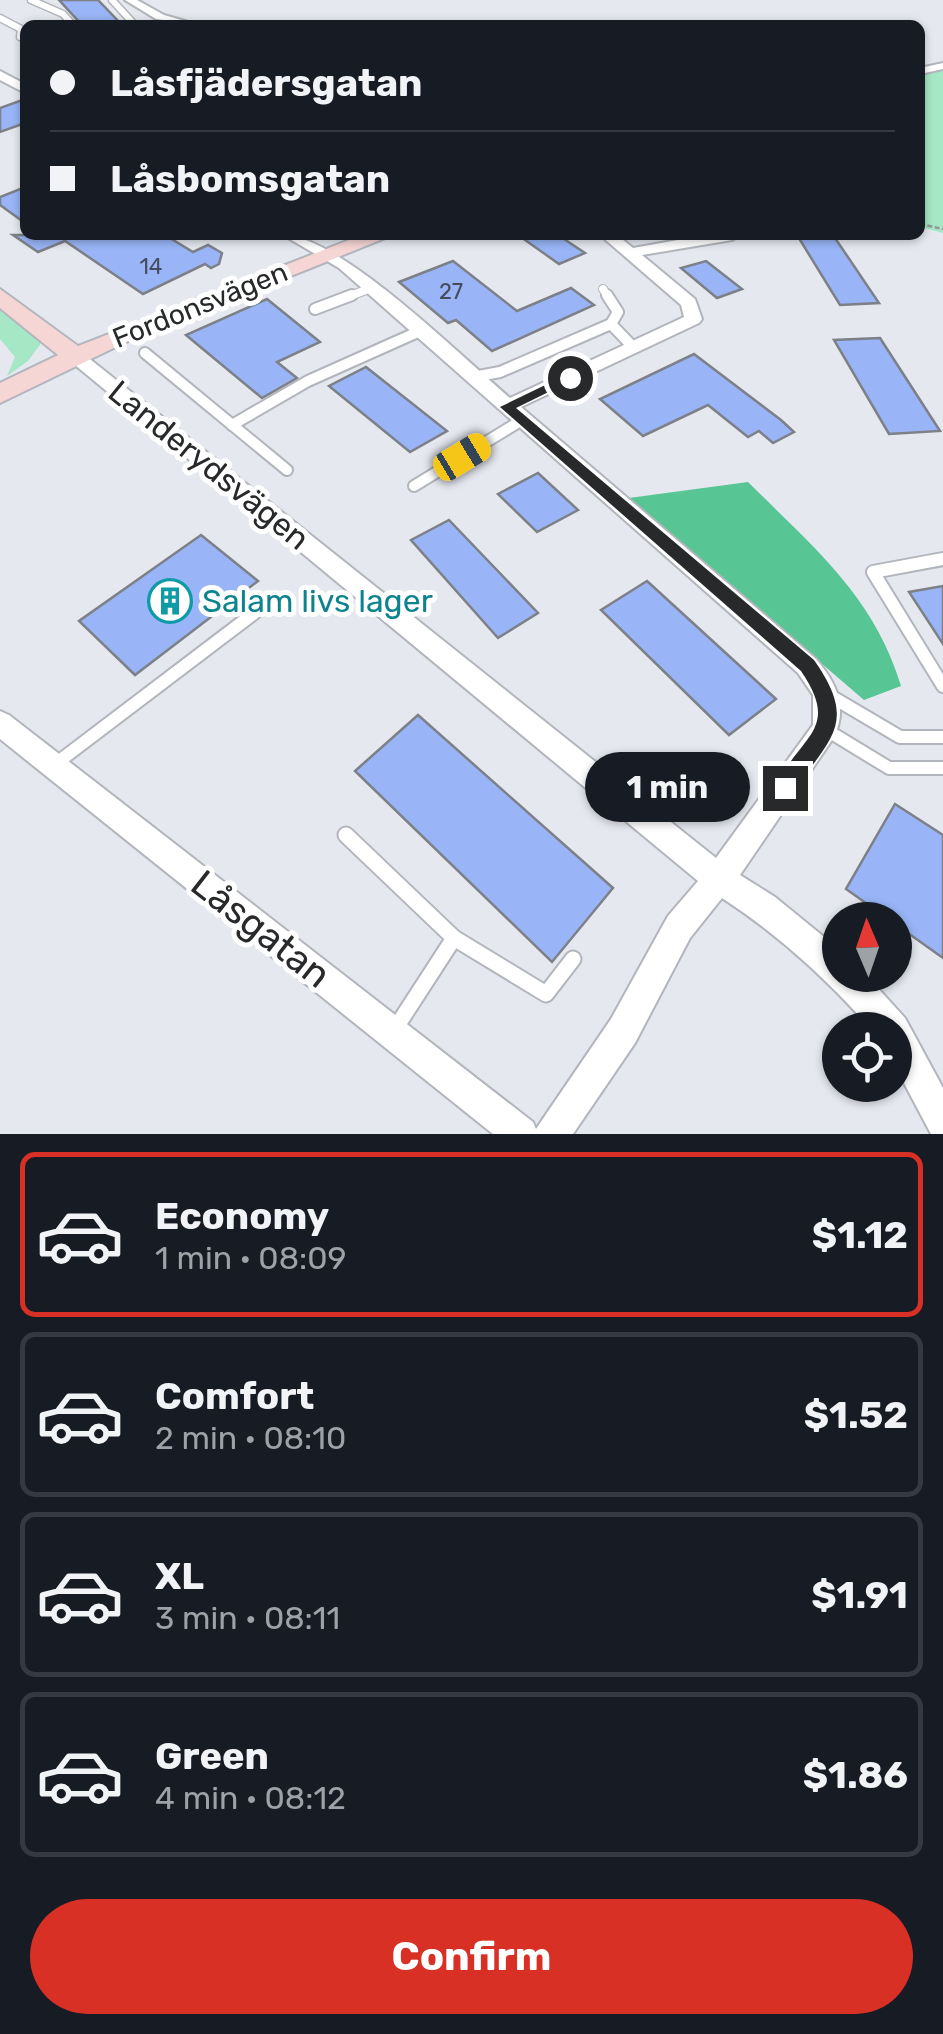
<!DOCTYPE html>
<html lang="en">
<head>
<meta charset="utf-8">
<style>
	body { margin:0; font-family:Rubik,sans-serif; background:#242831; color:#f1f3f6; height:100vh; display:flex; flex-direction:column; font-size:38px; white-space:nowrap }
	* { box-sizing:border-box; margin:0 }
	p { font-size:32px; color:#9ea1a6 }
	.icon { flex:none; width:55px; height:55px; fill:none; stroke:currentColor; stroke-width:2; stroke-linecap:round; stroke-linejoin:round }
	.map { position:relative; height:1134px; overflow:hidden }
	.panel { display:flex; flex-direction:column; background:#171b24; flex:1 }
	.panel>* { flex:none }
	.guide { position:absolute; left:20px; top:20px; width:905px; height:220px; border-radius:15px; box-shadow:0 2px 8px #0004; display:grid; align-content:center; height:220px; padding:0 30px; background:#171b24 }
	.needle { width:65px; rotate:358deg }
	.tools { position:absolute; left:822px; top:902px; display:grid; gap:20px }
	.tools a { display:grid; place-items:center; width:90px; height:90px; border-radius:50%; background:#171b24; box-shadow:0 2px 8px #0004; font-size:50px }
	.end { position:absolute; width:45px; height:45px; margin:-22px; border:12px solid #27292b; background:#fff; box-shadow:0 0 0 5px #fff }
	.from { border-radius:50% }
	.bubble { position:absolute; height:70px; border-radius:35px; background:#171b24; box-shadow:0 2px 8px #0004; font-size:32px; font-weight:700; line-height:70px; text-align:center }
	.car { position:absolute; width:30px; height:60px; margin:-30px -15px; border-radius:12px; box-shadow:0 0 8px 2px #0007; background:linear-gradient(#f5c518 24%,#345 0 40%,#f5c518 0 76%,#345 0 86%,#f5c518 0) }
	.guide b { display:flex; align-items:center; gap:35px; height:95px; font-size:38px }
	.guide b+b { border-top:2px solid #363941 }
	.guide i { width:25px; height:25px; background:#f1f3f6 }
	ul { padding:18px 0 0; list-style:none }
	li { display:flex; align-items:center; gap:30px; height:165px; margin:0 20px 15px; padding:0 10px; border:5px solid #363941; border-radius:15px }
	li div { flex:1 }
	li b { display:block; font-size:38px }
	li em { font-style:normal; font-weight:700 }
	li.on { border-color:#d93025 }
	li>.icon { width:90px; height:90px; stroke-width:1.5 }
	.primary-button { display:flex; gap:20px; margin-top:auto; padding:20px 30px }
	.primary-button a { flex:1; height:115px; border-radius:60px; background:#d93025; color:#fff; font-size:40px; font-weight:700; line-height:115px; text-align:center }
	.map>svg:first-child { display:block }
	.green { fill:#a6e7c5 }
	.forest { fill:#58c594 }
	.building { fill:#99b5f7; stroke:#7d8086; stroke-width:2.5 }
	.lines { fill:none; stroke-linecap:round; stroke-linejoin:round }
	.lane-far4-casing { stroke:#b2b5bc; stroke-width:9 }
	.lane-far3-casing { stroke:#b2b5bc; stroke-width:10 }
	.lane-far2-casing { stroke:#b2b5bc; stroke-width:14 }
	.lane-far1-casing { stroke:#b2b5bc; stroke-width:16 }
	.lane-casing { stroke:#b2b5bc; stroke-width:19 }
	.street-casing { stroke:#b2b5bc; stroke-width:4 }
	.secondary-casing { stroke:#b2b5bc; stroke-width:4 }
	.path { stroke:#94979c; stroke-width:2.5; stroke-dasharray:5 2.5; stroke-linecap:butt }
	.lane-far4 { stroke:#fff; stroke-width:6 }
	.lane-far3 { stroke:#fff; stroke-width:8 }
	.lane-far2 { stroke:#fff; stroke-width:10 }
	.lane-far1 { stroke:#fff; stroke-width:12 }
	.lane { stroke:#fff; stroke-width:15 }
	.street { fill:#fff; fill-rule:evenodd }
	.secondary { fill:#f5d6d4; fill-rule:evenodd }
	.route { fill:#27292b }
	.labels { text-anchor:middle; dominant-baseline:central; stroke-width:10; stroke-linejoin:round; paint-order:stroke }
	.far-number-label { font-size:22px; fill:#444c5e }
	.far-street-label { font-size:28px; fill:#27292b; stroke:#fff }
	.street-label { font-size:32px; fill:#27292b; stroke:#fff }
	.culture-label { font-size:32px; fill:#0d838f; stroke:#fff; text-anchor:start }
	.near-street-label { font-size:38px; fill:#27292b; stroke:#fff }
</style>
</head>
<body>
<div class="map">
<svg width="943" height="1134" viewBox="0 0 943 1134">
	<rect width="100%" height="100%" fill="#e5e8ef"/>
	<g class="green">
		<path d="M943,62V233L920,227V67Z"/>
		<path d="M0,308L42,342L28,361L7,376L15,357L0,339Z"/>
	</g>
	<path class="forest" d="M748,482C813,547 874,596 901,686L864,700L629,498Z"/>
	<g class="building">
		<path d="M59,0H98L122,25H82Z"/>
		<path d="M25,99V123L0,132V108Z"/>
		<path d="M25,187V223L0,205V197Z"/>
		<path d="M13,235H165L193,252L208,245L222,253L219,264L211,268L205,264L143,294L65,241L38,252Z"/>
		<path d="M518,235H558L585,253L559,264Z"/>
		<path d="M797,235H833L879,303L840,305Z"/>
		<path d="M453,261L517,311L571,288L594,305L492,351L456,320L448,323L399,282Z"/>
		<path d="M706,261L742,289L717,298L681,268Z"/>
		<path d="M267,299L320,342L277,362L297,378L262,398L186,335Z"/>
		<path d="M880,338L940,431L889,434L834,340Z"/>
		<path d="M694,354L781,420L794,432L773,443L759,431L748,437L708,405L643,436L600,399Z"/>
		<path d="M366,367L447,431L410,452L329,386Z"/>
		<path d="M538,473L578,510L537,532L498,494Z"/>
		<path d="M449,520L538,613L498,638L411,540Z"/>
		<path d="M201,535L258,581L135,675L79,621Z"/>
		<path d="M647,581L776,699L729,735L601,610Z"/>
		<path d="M943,586V644L909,592Z"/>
		<path d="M418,715L613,888L552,962L355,771Z"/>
		<path d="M895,804L943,835V958L846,889Z"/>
	</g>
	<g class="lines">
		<g class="lane-far4-casing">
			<g id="lane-far4">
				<path d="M31,0L63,14L73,25"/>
				<path d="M112,0L134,24L129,25"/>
				<path d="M0,18L21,29L20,37"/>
			</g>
		</g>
		<g class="lane-far3-casing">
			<g id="lane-far3">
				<path d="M603,289L609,298"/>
				<path d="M345,298L371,288"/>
			</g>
		</g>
		<g class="lane-far2-casing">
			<g id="lane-far2">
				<path d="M315,309L352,295"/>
				<path d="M611,324L634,348"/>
				<path d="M145,353L287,470"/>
				<path d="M473,377L500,372L611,324L618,312L607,295"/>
				<path d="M232,425L308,381L420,331"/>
				<path d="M414,486L522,420"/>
			</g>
		</g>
		<g class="lane-far1-casing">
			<g id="lane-far1">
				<path d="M943,559L873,572L943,686"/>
				<path d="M827,694L900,737H943"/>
				<path d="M825,729L889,768H943"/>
				<path d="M54,765L274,598"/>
			</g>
		</g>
		<g class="lane-casing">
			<g id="lane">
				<path d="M346,835L454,938L395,1029"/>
				<path d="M454,938L546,994L573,959"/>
			</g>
		</g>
		<g class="street-casing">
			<g id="street">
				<path d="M125,0H137L164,15L199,25L156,19Z"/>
				<path d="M943,63V69L920,74V68Z"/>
				<path d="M0,71L25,84V93L0,80Z"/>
				<path d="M283,235C339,235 463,358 510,398L684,317L681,305L600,235H617L633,248L706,235H740L732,240L642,255L695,299L702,319L699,323L521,407L816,659C836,682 848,707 834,737L740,875L775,897L840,950V975H866L905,1018L943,1088V1134H931L895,1066V1030H872C827,979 779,935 722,898L690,938L635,1043L573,1134H493L0,739V711L9,715L533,1122L536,1129L611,1019L668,916L698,881L69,360V352H81L716,858L813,725V695L798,673L339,268Z"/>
			</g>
		</g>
		<g class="secondary-casing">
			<path id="secondary" d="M362,235H393L124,343L0,403V383L58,355L0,308V289L78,346Z"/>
		</g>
		<path class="path" d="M920,224L943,229"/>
		<use href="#lane-far4" class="lane-far4"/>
		<use href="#lane-far3" class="lane-far3"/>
		<use href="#lane-far2" class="lane-far2"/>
		<use href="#lane-far1" class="lane-far1"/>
		<use href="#lane" class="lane"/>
		<use href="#street" class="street"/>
		<use href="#secondary" class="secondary"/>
	</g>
	<path class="route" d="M566,375L577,378L516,408L814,660C859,724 830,737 792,794H778L775,788C799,735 842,731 801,671L500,407Z"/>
	<defs>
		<g id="building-ring" transform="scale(2.25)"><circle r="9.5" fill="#fff" stroke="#0f9aa8" stroke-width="1.5"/><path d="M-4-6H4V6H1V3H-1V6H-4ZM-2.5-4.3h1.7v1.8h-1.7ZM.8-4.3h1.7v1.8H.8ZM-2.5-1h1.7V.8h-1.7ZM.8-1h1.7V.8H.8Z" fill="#0f9aa8"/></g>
	</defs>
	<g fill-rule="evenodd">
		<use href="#building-ring" x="170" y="601"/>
	</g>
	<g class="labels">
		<g class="far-number-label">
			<text x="151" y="266">14</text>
			<text x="451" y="291">27</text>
		</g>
		<g class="far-street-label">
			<text transform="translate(200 305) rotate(-22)">Fordonsvägen</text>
		</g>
		<g class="street-label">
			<text transform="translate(209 465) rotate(39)">Landerydsvägen</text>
		</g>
		<g class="culture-label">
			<text x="202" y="601">Salam livs lager</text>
		</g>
		<g class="near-street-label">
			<text transform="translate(261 929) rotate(38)">Låsgatan</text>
		</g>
	</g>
</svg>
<div class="tools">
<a><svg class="needle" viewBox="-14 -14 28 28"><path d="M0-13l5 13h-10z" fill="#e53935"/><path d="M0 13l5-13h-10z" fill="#9ea1a6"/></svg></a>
<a><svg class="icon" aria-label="locate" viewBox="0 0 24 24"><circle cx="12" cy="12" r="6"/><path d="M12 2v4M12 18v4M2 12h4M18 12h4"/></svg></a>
</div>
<i class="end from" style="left:570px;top:378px"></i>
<i class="end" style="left:785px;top:788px"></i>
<div class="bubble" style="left:585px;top:752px;width:165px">1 min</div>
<i class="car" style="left:462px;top:457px;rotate:59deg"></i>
<div class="guide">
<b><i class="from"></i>Låsfjädersgatan</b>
<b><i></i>Låsbomsgatan</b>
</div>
</div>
<section class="panel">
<ul>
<li class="on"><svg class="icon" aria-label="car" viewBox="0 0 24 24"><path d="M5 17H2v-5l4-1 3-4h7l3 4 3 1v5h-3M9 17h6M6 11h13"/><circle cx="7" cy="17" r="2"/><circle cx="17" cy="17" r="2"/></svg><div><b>Economy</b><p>1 min · 08:09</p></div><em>$1.12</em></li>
<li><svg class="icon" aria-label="car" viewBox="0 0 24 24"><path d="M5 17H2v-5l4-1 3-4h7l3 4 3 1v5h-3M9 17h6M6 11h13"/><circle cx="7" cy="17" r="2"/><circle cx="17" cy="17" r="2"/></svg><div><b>Comfort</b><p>2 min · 08:10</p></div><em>$1.52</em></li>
<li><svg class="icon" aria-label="car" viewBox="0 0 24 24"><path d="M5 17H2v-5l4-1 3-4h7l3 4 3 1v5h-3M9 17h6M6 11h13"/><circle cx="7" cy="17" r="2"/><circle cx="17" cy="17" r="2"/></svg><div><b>XL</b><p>3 min · 08:11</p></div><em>$1.91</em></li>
<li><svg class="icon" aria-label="car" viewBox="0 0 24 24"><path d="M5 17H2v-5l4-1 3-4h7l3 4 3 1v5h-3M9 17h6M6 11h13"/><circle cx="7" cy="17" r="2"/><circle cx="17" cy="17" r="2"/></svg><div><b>Green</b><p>4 min · 08:12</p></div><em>$1.86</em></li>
</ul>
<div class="primary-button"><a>Confirm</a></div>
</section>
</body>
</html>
